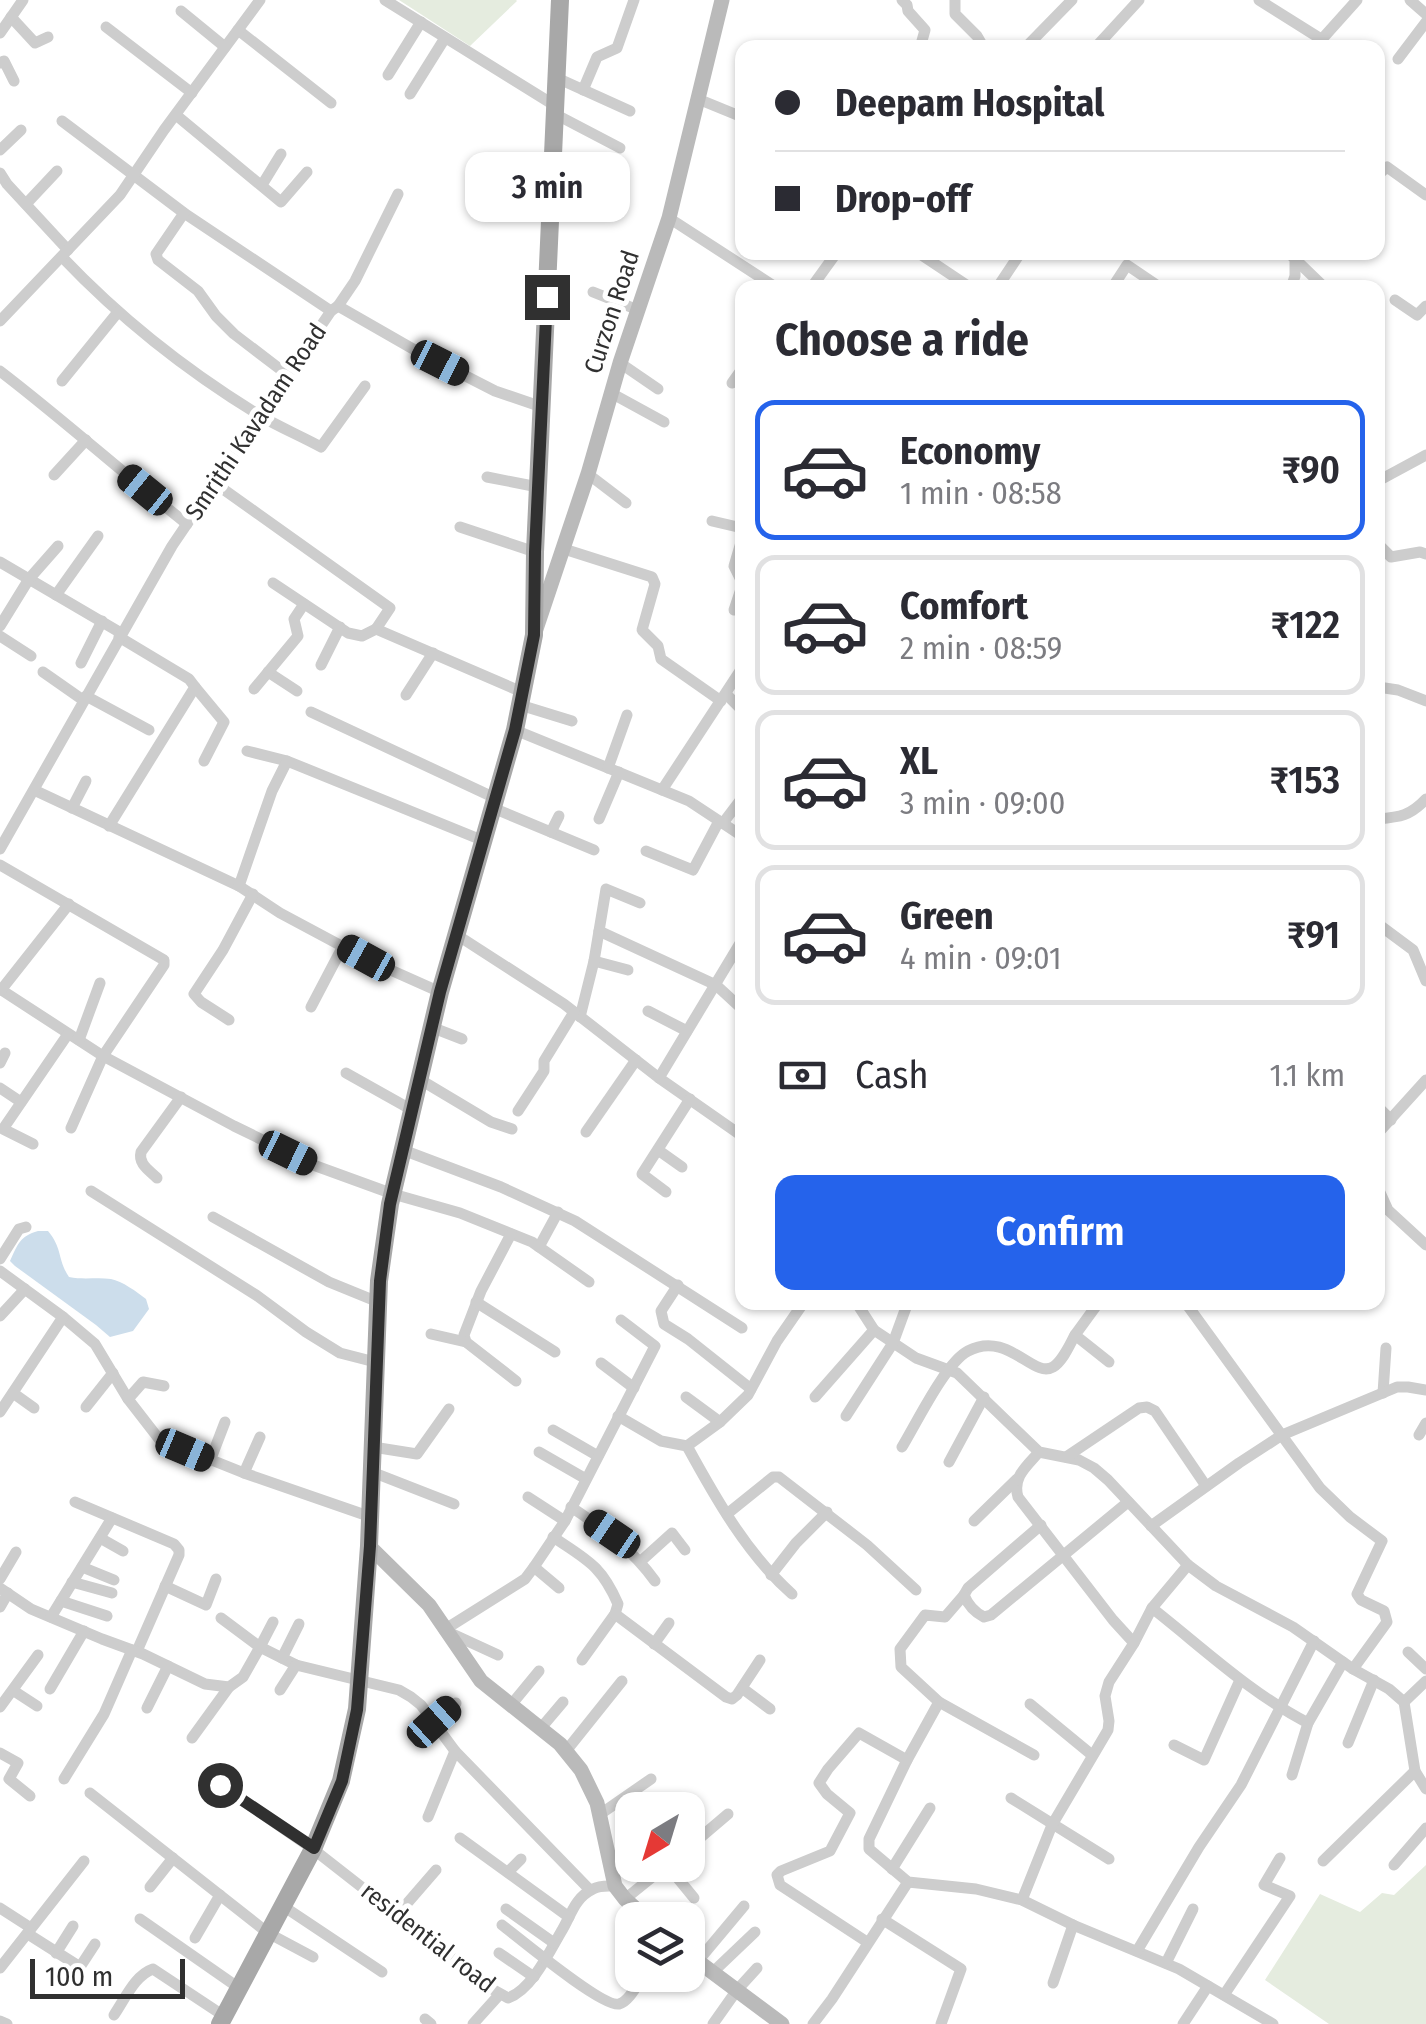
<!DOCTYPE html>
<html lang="en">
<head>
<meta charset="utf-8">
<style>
	body { margin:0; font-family:"Fira Sans Condensed",sans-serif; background:#f2f2f3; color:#2b2b33; height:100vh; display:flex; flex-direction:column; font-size:38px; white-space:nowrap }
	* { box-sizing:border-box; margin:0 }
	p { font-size:32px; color:#7c7c81 }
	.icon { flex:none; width:55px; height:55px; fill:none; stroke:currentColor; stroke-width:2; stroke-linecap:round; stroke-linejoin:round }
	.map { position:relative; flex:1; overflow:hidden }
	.side { position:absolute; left:735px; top:280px; width:650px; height:1030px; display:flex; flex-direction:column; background:#fff; border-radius:20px; box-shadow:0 2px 8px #0004 }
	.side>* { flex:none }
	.top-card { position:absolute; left:735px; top:40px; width:650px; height:220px; border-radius:20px; box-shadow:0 2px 8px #0004; display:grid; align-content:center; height:220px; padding:0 40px; background:#fff }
	.needle { width:65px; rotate:218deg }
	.tools { position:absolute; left:615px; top:1792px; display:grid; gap:20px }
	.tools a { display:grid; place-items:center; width:90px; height:90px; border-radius:20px; background:#fff; box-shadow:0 2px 8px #0004; font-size:50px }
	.scale { position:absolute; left:30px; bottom:25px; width:155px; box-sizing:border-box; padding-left:10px; border:5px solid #303030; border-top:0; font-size:28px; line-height:35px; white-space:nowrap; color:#303030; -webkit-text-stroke:8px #fff; paint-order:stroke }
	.end { position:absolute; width:45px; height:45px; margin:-22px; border:12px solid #303030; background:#fff; box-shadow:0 0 0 5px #fff }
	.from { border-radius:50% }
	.bubble { position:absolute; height:70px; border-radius:20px; background:#fff; box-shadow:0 2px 8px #0004; font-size:32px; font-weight:600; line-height:70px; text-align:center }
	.car { position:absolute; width:30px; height:60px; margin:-30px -15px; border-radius:12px; box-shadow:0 0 8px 2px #0007; background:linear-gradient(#222 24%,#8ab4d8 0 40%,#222 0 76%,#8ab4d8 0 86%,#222 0) }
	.top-card b { display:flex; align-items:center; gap:35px; height:95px; font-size:38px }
	.top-card b+b { border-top:2px solid #e1e1e2 }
	.top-card i { width:25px; height:25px; background:#2b2b33 }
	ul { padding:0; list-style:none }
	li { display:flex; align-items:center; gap:30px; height:140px; margin:0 20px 15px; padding:0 20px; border:5px solid #e1e1e2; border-radius:20px }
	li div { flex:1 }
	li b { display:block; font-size:38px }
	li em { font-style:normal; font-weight:600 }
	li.current { border-color:#2563eb }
	li>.icon { width:90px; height:90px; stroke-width:1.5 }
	h2 { padding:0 40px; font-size:45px; line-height:120px }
	.pay { display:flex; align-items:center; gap:25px; height:110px; padding:0 40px; font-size:38px }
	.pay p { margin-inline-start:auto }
	.button { display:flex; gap:20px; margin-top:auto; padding:20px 40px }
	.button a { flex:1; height:115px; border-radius:20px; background:#2563eb; color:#fff; font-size:40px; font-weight:600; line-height:115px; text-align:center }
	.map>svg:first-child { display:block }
	.green { fill:#e5ecdf }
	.water { fill:#ccddeb }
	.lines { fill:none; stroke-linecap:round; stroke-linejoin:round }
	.street { stroke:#cdcdcd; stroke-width:11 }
	.secondary { stroke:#bababa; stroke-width:15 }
	.primary { stroke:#a8a8a8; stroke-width:18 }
	.route { stroke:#303030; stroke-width:12 }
	.labels { text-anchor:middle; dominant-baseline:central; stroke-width:10; stroke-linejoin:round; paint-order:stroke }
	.street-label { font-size:25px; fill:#303030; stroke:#fff }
</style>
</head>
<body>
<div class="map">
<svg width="1426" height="2024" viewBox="0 0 1426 2024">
	<rect width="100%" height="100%" fill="#fff"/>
	<g class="green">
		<path d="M399,0H516L517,1L470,46Z"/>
		<path d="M1426,1865V2024H1329L1265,1980L1320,1894L1360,1912L1382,1893L1394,1895Z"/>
	</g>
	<path class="water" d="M38,1231H48C63,1249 57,1259 69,1277C84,1280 97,1277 111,1279C122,1281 137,1292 146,1299L149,1309L133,1331L110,1337L96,1325L15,1266L10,1261C18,1244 20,1236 38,1231Z"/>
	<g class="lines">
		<g class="street">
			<path d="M385,0L554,105"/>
			<path d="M902,0L907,5L908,11L925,30L920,48"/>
			<path d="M955,0V14L977,36L984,48"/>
			<path d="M1259,0L1321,39"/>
			<path d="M1410,0L1426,14"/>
			<path d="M181,11L225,47"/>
			<path d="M11,17L35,43L48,37"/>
			<path d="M106,27L192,93"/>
			<path d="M238,30L331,103"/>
			<path d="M0,33L23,0"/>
			<path d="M1025,48L1072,0"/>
			<path d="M1095,48L1139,0"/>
			<path d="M1314,48L1357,0"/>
			<path d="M1398,59L1426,22"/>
			<path d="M0,63L4,61L14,81"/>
			<path d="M388,75L421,22"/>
			<path d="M557,78L630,111"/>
			<path d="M583,90L597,57L617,48L634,0"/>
			<path d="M410,94L445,38"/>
			<path d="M698,99L742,117"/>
			<path d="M555,114L620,148"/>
			<path d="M176,115L281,202L307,172"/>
			<path d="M62,121L184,213L331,311"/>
			<path d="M0,150L21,130"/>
			<path d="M0,173L7,184L68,250"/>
			<path d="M1378,175L1387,167L1426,195"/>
			<path d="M262,185L281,154"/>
			<path d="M26,204L57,171"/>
			<path d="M184,213L156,254L158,260L198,291L216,316L234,334L289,376"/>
			<path d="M669,218L777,288"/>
			<path d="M917,252L971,288"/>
			<path d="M1288,252L1295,259V276L1291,288"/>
			<path d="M62,257C120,318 187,371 259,415C279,427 301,436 321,447L365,386"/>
			<path d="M1295,259L1325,288"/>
			<path d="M811,288L837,252"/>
			<path d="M997,288L1021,252"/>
			<path d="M1112,288L1127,265L1161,288"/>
			<path d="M593,292L638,310"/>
			<path d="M1395,300L1417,315L1426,306"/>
			<path d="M338,306L355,281L398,194"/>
			<path d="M0,321L120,195L164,130L260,0"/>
			<path d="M620,363L658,389"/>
			<path d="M0,371C64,420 124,474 187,524"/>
			<path d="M62,381L118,312"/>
			<path d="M732,383L742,369"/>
			<path d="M611,393L664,422"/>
			<path d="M588,474L626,503"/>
			<path d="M54,475L86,440"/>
			<path d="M487,477L538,487"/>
			<path d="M1378,481L1426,455"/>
			<path d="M216,484L390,608L376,629L522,692"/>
			<path d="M712,521L742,528"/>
			<path d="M460,527L535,552"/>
			<path d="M742,539L734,566L742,582"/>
			<path d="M1378,544L1391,557L1420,552L1426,554"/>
			<path d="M564,549L652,577L655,584L642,630L658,646L661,659L721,701"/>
			<path d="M0,562L121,633"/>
			<path d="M273,583L348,633L362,636L376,629"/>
			<path d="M56,595L98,536"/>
			<path d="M734,610L742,586"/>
			<path d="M0,626L29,579L58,546"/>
			<path d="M0,636L31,656"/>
			<path d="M81,663L102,621"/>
			<path d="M321,665L340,627"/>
			<path d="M43,672L83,700"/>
			<path d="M268,672L297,691"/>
			<path d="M195,687L224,722L204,761"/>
			<path d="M1378,687L1398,690L1426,701"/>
			<path d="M254,689L298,636L294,619L304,604"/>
			<path d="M726,694L742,710"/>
			<path d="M406,695L433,653"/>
			<path d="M86,696L149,730"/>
			<path d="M520,705L572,721"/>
			<path d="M311,712L495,798"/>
			<path d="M515,730L689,801L742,836"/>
			<path d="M247,751L287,761"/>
			<path d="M608,768L627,715"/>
			<path d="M34,790L239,886L280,913L366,959L440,992"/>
			<path d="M662,790L742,668"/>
			<path d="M72,808L86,781"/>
			<path d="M493,808L594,850"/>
			<path d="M599,819L619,772"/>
			<path d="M1378,819C1400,817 1410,816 1426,799"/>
			<path d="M723,823L742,798"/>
			<path d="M109,826L195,687L189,679L119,637"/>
			<path d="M551,832L559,816"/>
			<path d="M0,849L172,546L331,311L338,306L413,349L495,391L542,407"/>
			<path d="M646,851L693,870L719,821"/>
			<path d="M0,865L164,960V965L103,1056L71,1128"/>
			<path d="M239,886L272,791L287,761L484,841"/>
			<path d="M1378,924L1413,950L1426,981"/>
			<path d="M599,931L716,985L742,1009"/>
			<path d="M457,935L564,1004L659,1078L742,1136"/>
			<path d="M594,961L628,970"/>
			<path d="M0,989L103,1056L234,1126L316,1166L393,1194L460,1213L532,1242L589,1282"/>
			<path d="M1,990L69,904"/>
			<path d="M311,1007L343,946"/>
			<path d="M648,1011L687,1031"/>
			<path d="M580,1017L594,961L606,889L640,903"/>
			<path d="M229,1020L201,1002L194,994L223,950L253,894"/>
			<path d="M431,1027L462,1039"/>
			<path d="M79,1040L100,983"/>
			<path d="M0,1063L5,1053"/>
			<path d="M346,1073L412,1110"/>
			<path d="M659,1078L742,940"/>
			<path d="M419,1079L491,1122L512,1129"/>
			<path d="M0,1088L21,1102"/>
			<path d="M1378,1107L1391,1120"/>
			<path d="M518,1111L544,1071V1061L574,1012"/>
			<path d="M586,1132L636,1060"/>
			<path d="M1378,1133L1426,1080"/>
			<path d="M33,1144L3,1129L68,1034"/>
			<path d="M403,1150L501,1187L575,1221L742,1328"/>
			<path d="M658,1150L682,1167"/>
			<path d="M157,1178C149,1170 138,1164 141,1152L181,1097"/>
			<path d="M1378,1188L1388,1210L1426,1245"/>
			<path d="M91,1191L256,1295L306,1332L340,1353L375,1362"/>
			<path d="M666,1192L642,1174L690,1099"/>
			<path d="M213,1217L329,1282L378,1302"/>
			<path d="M511,1234L481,1291L464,1335L466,1342L516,1381"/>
			<path d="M539,1247L558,1212"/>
			<path d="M0,1259L19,1229L26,1227"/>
			<path d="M0,1271L63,1317L95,1344L128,1399L159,1439L244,1473L371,1517"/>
			<path d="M678,1285L661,1311L664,1324L688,1339L751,1389"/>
			<path d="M476,1302L555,1352"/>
			<path d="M856,1302L874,1330L916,1358L957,1373L1039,1452L1079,1460L1094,1468L1108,1480L1188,1565L1216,1586L1293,1627L1353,1669L1389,1689L1404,1702L1415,1771L1426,1789"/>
			<path d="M1099,1302L1075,1335L1109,1362"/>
			<path d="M1185,1302L1320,1488L1350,1517L1382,1541L1357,1594L1361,1600L1384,1611L1387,1622L1353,1669"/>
			<path d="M0,1316L25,1289"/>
			<path d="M431,1334L466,1342"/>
			<path d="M601,1363L634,1388"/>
			<path d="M13,1393L34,1408"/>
			<path d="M1383,1393L1386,1348"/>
			<path d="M686,1397L720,1422"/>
			<path d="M815,1397L874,1330"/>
			<path d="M128,1399L143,1382L164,1386"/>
			<path d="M86,1407L113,1373"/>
			<path d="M0,1412L63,1317"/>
			<path d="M618,1416L661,1441L687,1446L720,1422L748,1395L777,1341L804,1302"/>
			<path d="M846,1416L893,1343L908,1302"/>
			<path d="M553,1430L598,1456"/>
			<path d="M1419,1435L1426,1423"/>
			<path d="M687,1446C716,1499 747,1554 792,1594"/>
			<path d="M373,1447L417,1454L449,1409"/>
			<path d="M902,1447C916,1424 946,1362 968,1351C1008,1330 1033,1379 1053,1367C1063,1361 1070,1344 1075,1335"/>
			<path d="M539,1452L586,1479"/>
			<path d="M1039,1452C1027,1466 1012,1477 1018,1497L1113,1620L1134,1643"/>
			<path d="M1066,1457L1139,1408L1147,1407L1155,1411L1206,1486"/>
			<path d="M210,1461L225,1422"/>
			<path d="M949,1462L984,1397"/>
			<path d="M372,1472L454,1504"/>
			<path d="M244,1473L260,1437"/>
			<path d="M528,1497L565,1521"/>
			<path d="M75,1502L174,1544L179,1550V1555L137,1651"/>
			<path d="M571,1507C604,1529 632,1549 655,1581"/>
			<path d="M727,1514L773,1477H779L867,1545L916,1590"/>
			<path d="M974,1521L1017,1479"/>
			<path d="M1041,1525L968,1588L964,1595C968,1605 974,1612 984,1617L991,1615L1128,1502"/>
			<path d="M1151,1526L1239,1463L1282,1435L1397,1387H1408L1426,1390"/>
			<path d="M553,1537C587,1560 601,1565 618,1604L615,1614L582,1660"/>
			<path d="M100,1538L123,1551"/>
			<path d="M641,1561L672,1533L685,1550"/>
			<path d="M1188,1565L1152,1608C1203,1648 1250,1693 1308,1723L1292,1775"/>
			<path d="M82,1567L114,1580"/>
			<path d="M534,1567L559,1588"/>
			<path d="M771,1575L796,1543L827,1512"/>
			<path d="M0,1579L16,1552"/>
			<path d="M72,1582L112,1593"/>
			<path d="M165,1586L206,1605L216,1579"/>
			<path d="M0,1588L31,1609L102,1639L143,1654L205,1684L229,1687L243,1677L260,1647L296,1665L399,1690L411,1697L421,1705L455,1751L590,1890"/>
			<path d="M964,1595L945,1617L925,1615L900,1649L901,1667L939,1702L1034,1755"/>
			<path d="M61,1601L107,1616"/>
			<path d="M0,1607L8,1593"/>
			<path d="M615,1614L726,1697L732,1699L737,1695L760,1660"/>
			<path d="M51,1617L112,1518"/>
			<path d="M221,1618L260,1647L273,1622"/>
			<path d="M444,1630L525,1579L534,1567L565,1521L655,1346L621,1320"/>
			<path d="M448,1632L498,1655"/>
			<path d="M654,1644L669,1623"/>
			<path d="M1408,1652L1426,1669"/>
			<path d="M282,1658L299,1624"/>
			<path d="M742,1688L770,1709"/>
			<path d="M50,1689L84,1631"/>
			<path d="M280,1690L296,1665"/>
			<path d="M14,1691L37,1706"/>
			<path d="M939,1702L907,1760L869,1839V1849L908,1882L976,1889L1022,1900L1073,1925L1179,1969L1273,2024"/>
			<path d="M1404,1702L1426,1681"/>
			<path d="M1030,1704L1092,1755"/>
			<path d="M511,1705L539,1671"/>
			<path d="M0,1707L38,1655"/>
			<path d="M147,1708L168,1666"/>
			<path d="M434,1722L456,1703"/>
			<path d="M1308,1723L1343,1662"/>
			<path d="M541,1728L563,1702"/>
			<path d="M192,1738L229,1687"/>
			<path d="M1348,1743L1374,1680"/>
			<path d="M1174,1745L1204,1760L1240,1680"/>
			<path d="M566,1751L622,1681"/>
			<path d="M0,1753L18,1763L9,1779L30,1796"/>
			<path d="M64,1779L104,1714L132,1650"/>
			<path d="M220,1785L313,1849L492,1989L508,1998C531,1990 549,1953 561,1932C571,1916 574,1898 593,1889C600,1885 607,1886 615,1886"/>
			<path d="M90,1793L268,1933L313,1957"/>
			<path d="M1011,1798L1109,1859"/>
			<path d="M599,1815L651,1779"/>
			<path d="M428,1817L455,1751"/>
			<path d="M460,1838L569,1917"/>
			<path d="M688,1848L728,1814"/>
			<path d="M1323,1861L1415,1771"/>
			<path d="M667,1865L694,1898"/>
			<path d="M1394,1865L1426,1828"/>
			<path d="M892,1869L930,1808"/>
			<path d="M508,1872L521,1859"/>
			<path d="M150,1887L173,1858"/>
			<path d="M625,1899L667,1865"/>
			<path d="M1022,1900L1052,1825L1108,1730L1109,1721L1105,1696L1109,1682L1134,1643L1152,1608"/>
			<path d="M283,1906L382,1972"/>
			<path d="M0,1908L31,1928"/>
			<path d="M506,1909L554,1943"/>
			<path d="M397,1915L436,1870"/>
			<path d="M140,1919L239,1988"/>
			<path d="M882,1919L961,1969L941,2024"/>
			<path d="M502,1925C519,1938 603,2008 619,2004C629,2002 638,1983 644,1975"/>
			<path d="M28,1934L80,1967L95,1944"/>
			<path d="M195,1938L220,1895"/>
			<path d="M867,1942L780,1885L777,1875L781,1871L830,1851L850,1813L827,1794L819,1783L828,1769L859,1733L907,1760"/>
			<path d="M1137,1951L1199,1847L1241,1785L1314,1641"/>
			<path d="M56,1953L73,1926"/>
			<path d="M499,1953L534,1977"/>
			<path d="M698,1961L744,1906"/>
			<path d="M1166,1963L1193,1909"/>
			<path d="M0,1968L84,1861"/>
			<path d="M713,1972L755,1932"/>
			<path d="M1053,1983L1073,1925"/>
			<path d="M1224,1995L1290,1896L1264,1885L1280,1858"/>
			<path d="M114,2015C125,1999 135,1975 153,1969L224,2016"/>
			<path d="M425,2019L431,2024"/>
			<path d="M0,2021L7,2024"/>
			<path d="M473,2024L499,1995"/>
			<path d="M713,2024L737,1990L757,1968"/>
			<path d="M813,2024L832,1999L908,1882"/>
			<path d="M1183,2024L1208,1986"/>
		</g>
		<g class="secondary">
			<path d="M536,629L588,474L620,363L669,218L722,0"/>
			<path d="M369,1546L429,1605L481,1681L560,1744L581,1770L597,1803L615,1886L625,1899L648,1920"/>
			<path d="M688,1954L782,2024"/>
		</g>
		<path class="primary" d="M220,2024L313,1849L341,1781L357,1709L369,1546L379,1281L390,1204L440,992L515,730L534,635L535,552L560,0"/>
	</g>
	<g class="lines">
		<path class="route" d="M220,1785L314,1848L342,1781L357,1710L370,1546L380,1281L390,1204L440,992L515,730L534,635L535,552L547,297"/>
	</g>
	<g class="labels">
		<g class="street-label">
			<text transform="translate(612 312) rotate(-72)">Curzon Road</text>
			<text transform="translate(256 422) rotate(-56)">Smrithi Kavadam Road</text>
			<text transform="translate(428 1938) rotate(38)">residential road</text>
		</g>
	</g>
</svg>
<div class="tools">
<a><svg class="needle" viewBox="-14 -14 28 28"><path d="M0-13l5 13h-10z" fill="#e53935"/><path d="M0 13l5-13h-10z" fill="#7c7c81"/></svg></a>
<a><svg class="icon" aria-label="layers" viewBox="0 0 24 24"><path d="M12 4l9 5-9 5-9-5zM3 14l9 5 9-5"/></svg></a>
</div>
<div class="scale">100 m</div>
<i class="end from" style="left:220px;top:1785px"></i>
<i class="end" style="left:547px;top:297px"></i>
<div class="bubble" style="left:465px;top:152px;width:165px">3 min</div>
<i class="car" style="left:440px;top:363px;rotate:117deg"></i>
<i class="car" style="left:145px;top:490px;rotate:309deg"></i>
<i class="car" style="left:366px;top:958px;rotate:299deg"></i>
<i class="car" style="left:288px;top:1153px;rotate:116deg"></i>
<i class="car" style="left:185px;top:1450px;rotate:113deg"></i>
<i class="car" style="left:612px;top:1534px;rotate:304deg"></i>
<i class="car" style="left:434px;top:1722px;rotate:48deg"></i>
<div class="top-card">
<b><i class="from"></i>Deepam Hospital</b>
<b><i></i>Drop-off</b>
</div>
<section class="side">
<h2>Choose a ride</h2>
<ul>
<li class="current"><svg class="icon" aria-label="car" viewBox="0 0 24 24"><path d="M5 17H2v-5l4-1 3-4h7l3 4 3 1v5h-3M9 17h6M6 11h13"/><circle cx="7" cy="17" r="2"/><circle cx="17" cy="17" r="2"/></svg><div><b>Economy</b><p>1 min · 08:58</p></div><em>₹90</em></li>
<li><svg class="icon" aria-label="car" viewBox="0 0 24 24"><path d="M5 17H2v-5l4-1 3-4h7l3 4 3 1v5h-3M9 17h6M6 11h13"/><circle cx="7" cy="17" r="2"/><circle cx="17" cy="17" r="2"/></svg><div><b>Comfort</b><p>2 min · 08:59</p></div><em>₹122</em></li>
<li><svg class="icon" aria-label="car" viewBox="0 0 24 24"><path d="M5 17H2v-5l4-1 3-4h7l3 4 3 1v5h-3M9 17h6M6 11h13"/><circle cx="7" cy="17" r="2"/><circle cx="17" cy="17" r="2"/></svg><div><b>XL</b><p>3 min · 09:00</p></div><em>₹153</em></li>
<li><svg class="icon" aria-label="car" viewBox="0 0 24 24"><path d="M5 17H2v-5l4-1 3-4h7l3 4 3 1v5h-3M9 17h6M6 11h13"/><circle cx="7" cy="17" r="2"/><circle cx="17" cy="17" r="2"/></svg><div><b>Green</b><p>4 min · 09:01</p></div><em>₹91</em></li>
</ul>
<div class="pay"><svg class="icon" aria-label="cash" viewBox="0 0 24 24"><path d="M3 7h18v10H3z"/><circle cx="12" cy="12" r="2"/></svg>Cash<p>1.1 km</p></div>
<div class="button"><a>Confirm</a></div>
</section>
</div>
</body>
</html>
